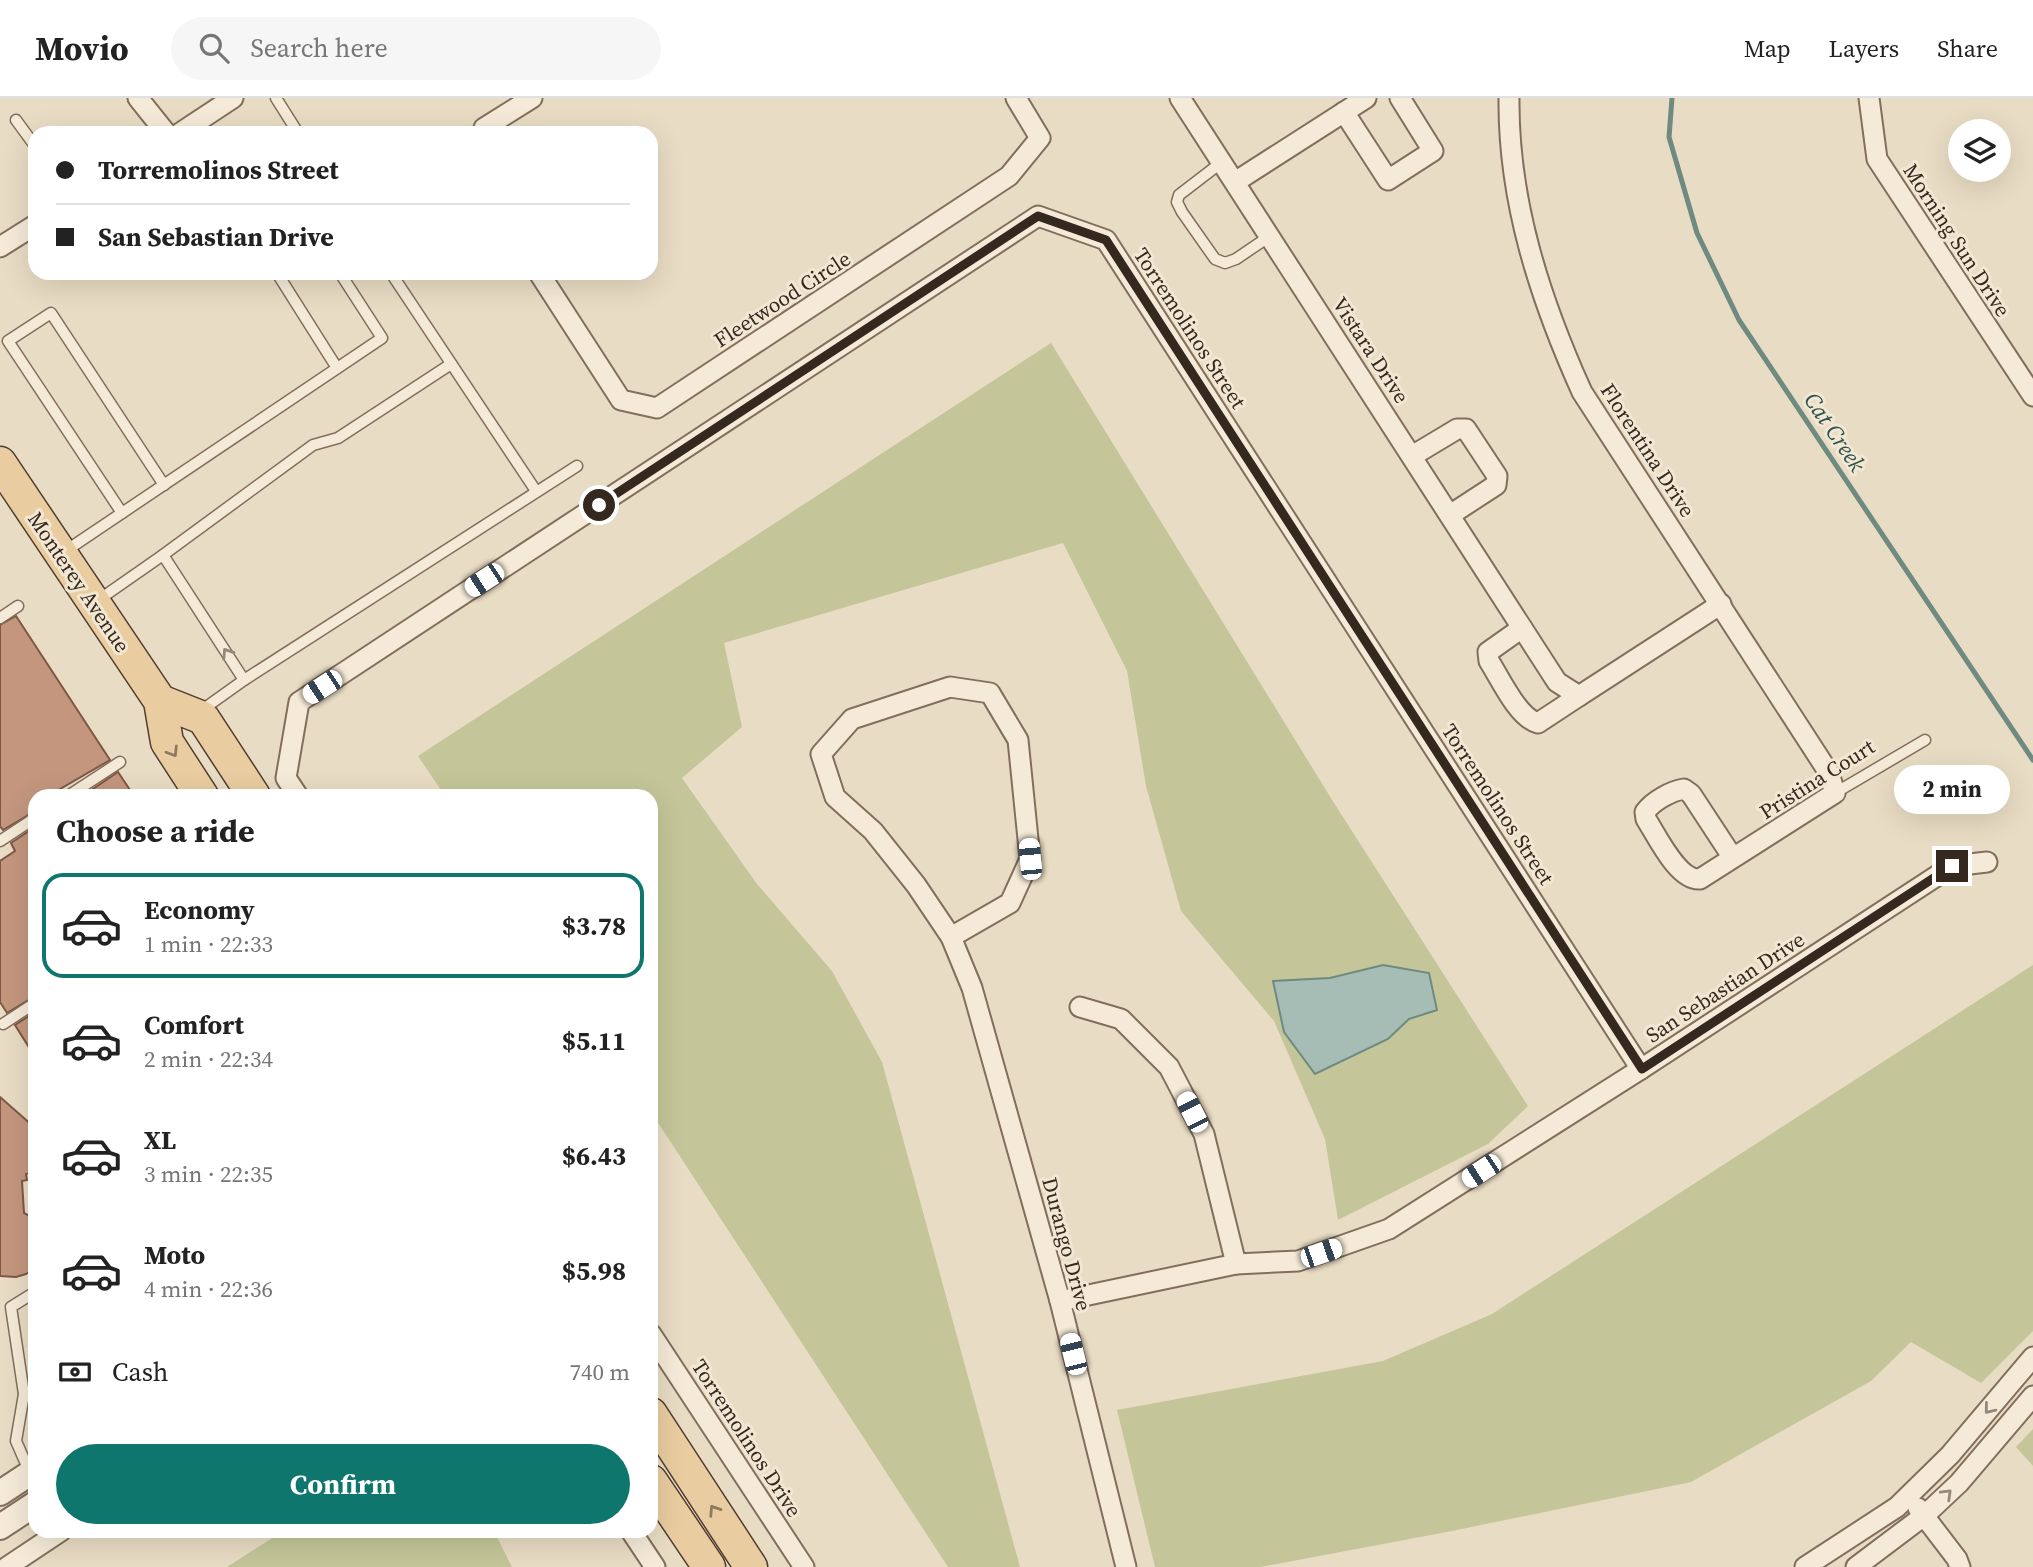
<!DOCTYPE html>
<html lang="en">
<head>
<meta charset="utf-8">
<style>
	body { margin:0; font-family:"Source Serif 4",serif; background:#f6f6f6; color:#222; height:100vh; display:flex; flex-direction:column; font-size:26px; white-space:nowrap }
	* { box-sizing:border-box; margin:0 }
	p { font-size:23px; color:#767676 }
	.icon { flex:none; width:38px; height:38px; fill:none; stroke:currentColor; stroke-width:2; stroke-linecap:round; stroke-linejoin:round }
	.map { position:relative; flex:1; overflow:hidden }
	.side { position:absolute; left:28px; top:691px; width:630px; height:749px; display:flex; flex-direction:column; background:#fff; border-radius:21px; box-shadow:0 7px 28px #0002 }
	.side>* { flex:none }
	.top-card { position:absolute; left:28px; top:28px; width:630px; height:154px; border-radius:21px; box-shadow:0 7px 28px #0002; display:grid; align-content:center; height:154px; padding:0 28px; background:#fff }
	.fabs { position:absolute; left:1948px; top:21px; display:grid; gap:14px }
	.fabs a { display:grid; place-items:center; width:63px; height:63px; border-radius:50%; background:#fff; box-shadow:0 7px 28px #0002; font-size:35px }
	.end { position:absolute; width:32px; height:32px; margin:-16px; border:9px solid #34281f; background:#fff; box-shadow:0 0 0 4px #fff }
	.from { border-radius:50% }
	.bubble { position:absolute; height:49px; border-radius:24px; background:#fff; box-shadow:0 7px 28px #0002; font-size:23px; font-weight:700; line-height:49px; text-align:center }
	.car { position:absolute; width:21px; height:42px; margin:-21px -10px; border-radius:9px; box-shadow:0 0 5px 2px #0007; background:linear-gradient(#fff 24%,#345 0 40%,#fff 0 76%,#345 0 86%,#fff 0) }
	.top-card b { display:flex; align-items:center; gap:24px; height:66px; font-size:26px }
	.top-card b+b { border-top:2px solid #e0e0e0 }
	.top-card i { width:18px; height:18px; background:#222 }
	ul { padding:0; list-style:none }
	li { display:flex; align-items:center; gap:21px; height:105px; margin:0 14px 10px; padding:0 14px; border:4px solid transparent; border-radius:21px }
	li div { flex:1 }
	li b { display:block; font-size:26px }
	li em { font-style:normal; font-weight:700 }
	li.selected { border-color:#0f766e }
	li>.icon { width:63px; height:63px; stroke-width:1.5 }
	h2 { padding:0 28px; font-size:32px; line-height:84px }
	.pay { display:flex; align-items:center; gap:18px; height:77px; padding:0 28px; font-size:26px }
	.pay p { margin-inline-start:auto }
	.button { display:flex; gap:14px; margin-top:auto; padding:14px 28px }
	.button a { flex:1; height:80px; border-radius:42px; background:#0f766e; color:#fff; font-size:28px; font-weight:700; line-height:80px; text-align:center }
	header { display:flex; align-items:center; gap:42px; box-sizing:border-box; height:98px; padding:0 35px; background:#fff; border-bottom:2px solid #e0e0e0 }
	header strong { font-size:33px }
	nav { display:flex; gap:38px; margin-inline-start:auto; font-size:24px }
	.search { width:490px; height:63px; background:#f6f6f6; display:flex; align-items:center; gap:18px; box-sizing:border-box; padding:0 24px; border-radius:38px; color:#767676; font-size:26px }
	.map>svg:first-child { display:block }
	.green { fill:#c4c699 }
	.water { fill:#a6bdb5; stroke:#6e8a81; stroke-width:2 }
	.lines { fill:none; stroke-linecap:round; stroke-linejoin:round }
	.stream { stroke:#6e8a81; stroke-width:5 }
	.building { fill:#c4967e; stroke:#7f5845; stroke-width:2 }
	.service-casing { stroke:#826e5c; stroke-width:13 }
	.minor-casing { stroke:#826e5c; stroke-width:23 }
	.tertiary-casing { stroke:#826e5c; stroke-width:28 }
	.primary-casing { stroke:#503d30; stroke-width:35 }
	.service { stroke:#f5ead7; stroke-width:10 }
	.minor { stroke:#f5ead7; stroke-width:19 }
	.tertiary { stroke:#f5ead7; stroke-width:24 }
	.primary { stroke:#e9cda0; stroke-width:32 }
	.oneway { stroke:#94897b }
	.oneway2 { stroke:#8e7a60 }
	.route { stroke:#34281f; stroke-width:9 }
	.labels { text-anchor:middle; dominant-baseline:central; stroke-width:6; stroke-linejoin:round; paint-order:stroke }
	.street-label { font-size:21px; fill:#34281f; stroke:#f2e7d3 }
	.water-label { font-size:23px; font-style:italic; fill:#30524e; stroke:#f2e7d3 }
</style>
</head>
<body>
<header>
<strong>Movio</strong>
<div class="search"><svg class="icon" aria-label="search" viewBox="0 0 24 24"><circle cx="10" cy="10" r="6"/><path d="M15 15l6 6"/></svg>Search here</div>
<nav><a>Map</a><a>Layers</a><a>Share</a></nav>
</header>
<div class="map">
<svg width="2033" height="1469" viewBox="0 0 2033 1469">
	<rect width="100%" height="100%" fill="#e9dcc4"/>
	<g class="green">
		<path d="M1051,245L1334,705L1528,1008L1488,1046L1338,1122L1325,1041L1274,923L1181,813L1146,688L1127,573L1063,445L724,545L742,629L682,680L757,786L832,873L882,964L1020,1469H948L651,1014V698H445L418,658Z"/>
		<path d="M2033,867V1233L1981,1285L1911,1244L1871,1283L1691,1384L1447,1434L1260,1469H1155L1117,1312L1383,1263L1492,1216Z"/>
		<path d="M2033,1331V1368L2016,1349Z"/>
		<path d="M283,1433H494L512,1469H227Z"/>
	</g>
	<path class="water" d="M1383,867L1429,875L1437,912L1409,921L1388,941L1315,976L1284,934L1273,883L1330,880Z"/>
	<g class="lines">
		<path class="stream" d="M1672,0L1669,39L1697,135L1739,222L2033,662"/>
	</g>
	<g class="building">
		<path d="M16,518L110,662L48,698H35V713L3,732L0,728V527Z"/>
		<path d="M118,674L134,698H93L90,693Z"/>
		<path d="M35,729V898L7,915L0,904V763L15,753L11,745Z"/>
		<path d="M35,914V959L15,927Z"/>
		<path d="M0,999L34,1029L30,1032L35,1043V1074L26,1076L27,1082L22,1083L24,1115L35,1121V1170L26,1176L16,1179L0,1178Z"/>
	</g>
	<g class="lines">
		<g class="service-casing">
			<g id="service">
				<path d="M276,0L298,35"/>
				<path d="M16,22L35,48"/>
				<path d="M1222,64L1179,97L1177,104L1182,114L1215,161L1225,165L1236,161L1270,138"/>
				<path d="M277,175L337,270"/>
				<path d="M391,175L536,393"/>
				<path d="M122,415L8,243L51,215L164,387"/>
				<path d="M64,454L382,240L340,175"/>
				<path d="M163,457L313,347L338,340L451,266"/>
				<path d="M97,503L163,457L244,582L202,612"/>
				<path d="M0,520L18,508"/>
				<path d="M244,582L577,368"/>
				<path d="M1835,695L1925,642"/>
				<path d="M68,698L120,664"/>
				<path d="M0,743L35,720"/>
				<path d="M3,926L35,905"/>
				<path d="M30,1375L16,1343L24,1296L11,1209L35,1194"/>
			</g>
		</g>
		<g class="minor-casing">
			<g id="minor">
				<path d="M138,0L166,35"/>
				<path d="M1180,0L1557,584L1579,598L1721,506"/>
				<path d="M1509,0C1508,103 1540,201 1582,294L1829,675L1835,695L1700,781C1678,783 1657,738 1646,721L1645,714C1653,703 1671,693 1684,691L1691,696L1733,760"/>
				<path d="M1869,0L1877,61L2033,298"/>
				<path d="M1344,14L1388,82L1433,53L1400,0"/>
				<path d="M180,35L233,0"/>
				<path d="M484,35V30L532,0"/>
				<path d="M1235,84L1366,0"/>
				<path d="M0,149L35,127"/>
				<path d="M539,175L621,302L657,310L1009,78L1040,40L1016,0"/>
				<path d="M1412,358L1457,331H1466L1497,378L1496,387L1450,417"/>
				<path d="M1522,530L1488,554L1489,563C1500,580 1518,620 1538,625L1579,598"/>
				<path d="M950,589L990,595L1018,642L1030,761L1010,805L951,839L916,787L873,733L835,699L821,656L852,621Z"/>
				<path d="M298,698L286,680L299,604L1038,118L1106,142L1641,971"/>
				<path d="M951,839L972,890L1060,1203L1126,1469"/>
				<path d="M1080,909L1121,921L1169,969L1204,1036L1236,1166"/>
				<path d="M1060,1203L1236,1166L1298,1163L1389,1131L1641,971L1952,768L1987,764"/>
				<path d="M651,1236L804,1469"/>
				<path d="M1918,1410L1957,1461L1960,1469"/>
				<path d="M631,1433L655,1469"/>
				<path d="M7,1469L61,1433"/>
				<path d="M1805,1469L1897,1409L1950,1357L2033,1259"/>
				<path d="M1856,1469L1925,1417L1959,1385L2033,1298"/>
			</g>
		</g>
		<g class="tertiary-casing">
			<g id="tertiary">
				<path d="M0,1395L35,1372"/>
				<path d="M0,1429L35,1406"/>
			</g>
		</g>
		<g class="primary-casing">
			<g id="primary">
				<path d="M0,365L160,603L167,644L202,698"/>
				<path d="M160,603L203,620L254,698"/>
				<path d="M651,1316L751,1469"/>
				<path d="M651,1383L709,1469"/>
			</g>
		</g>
		<use href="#service" class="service"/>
		<use href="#minor" class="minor"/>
		<use href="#tertiary" class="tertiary"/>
		<use href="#primary" class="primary"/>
	</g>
	<defs><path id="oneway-chevron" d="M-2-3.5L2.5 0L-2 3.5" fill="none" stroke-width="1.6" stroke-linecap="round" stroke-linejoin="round" transform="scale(1.75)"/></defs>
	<g class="oneway">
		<use href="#oneway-chevron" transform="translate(227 555) rotate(-123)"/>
		<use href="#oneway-chevron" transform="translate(1989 1311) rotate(129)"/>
		<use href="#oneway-chevron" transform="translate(1947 1396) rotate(-44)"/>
	</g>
	<g class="oneway2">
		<use href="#oneway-chevron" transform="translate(173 654) rotate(58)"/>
		<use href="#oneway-chevron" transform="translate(714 1412) rotate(-123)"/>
	</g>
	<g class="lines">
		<path class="route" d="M599,407L1038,118L1106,142L1642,971L1952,768"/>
	</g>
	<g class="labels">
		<g class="street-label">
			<text transform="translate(1957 142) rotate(57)">Morning Sun Drive</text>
			<text transform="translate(782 201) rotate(-33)">Fleetwood Circle</text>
			<text transform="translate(1190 230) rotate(57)">Torremolinos Street</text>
			<text transform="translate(1371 252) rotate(57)">Vistara Drive</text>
			<text transform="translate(1648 352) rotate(57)">Florentina Drive</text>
			<text transform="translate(79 484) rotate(56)">Monterey Avenue</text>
			<text transform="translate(1817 681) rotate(-32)">Pristina Court</text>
			<text transform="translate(1498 706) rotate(57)">Torremolinos Street</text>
			<text transform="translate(1725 889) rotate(-33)">San Sebastian Drive</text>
			<text transform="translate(1067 1146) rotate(75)">Durango Drive</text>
			<text transform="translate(747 1340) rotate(57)">Torremolinos Drive</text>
		</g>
		<g class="water-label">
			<text transform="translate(1835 334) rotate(56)">Cat Creek</text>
		</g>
	</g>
</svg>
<div class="fabs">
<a><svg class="icon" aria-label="layers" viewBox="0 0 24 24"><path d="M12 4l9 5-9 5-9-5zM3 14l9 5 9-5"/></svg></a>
</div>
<i class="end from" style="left:599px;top:407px"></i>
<i class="end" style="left:1952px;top:768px"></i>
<div class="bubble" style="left:1894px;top:667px;width:116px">2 min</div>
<i class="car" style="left:484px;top:482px;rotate:237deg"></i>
<i class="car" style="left:322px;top:589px;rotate:237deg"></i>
<i class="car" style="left:1030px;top:761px;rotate:355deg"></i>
<i class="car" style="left:1192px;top:1014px;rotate:333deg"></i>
<i class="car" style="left:1481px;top:1073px;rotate:237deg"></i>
<i class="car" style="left:1321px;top:1155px;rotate:71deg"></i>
<i class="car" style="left:1073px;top:1256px;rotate:346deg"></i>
<div class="top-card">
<b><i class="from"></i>Torremolinos Street</b>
<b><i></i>San Sebastian Drive</b>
</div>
<section class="side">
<h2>Choose a ride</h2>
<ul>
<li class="selected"><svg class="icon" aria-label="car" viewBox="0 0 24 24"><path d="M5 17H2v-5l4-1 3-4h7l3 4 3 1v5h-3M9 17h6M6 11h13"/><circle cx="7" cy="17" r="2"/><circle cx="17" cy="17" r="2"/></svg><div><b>Economy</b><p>1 min · 22:33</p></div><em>$3.78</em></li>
<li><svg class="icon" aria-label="car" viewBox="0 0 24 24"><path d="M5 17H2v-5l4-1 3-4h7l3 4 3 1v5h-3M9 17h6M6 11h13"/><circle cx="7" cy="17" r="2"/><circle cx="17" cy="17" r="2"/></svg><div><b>Comfort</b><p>2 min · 22:34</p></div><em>$5.11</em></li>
<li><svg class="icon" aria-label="car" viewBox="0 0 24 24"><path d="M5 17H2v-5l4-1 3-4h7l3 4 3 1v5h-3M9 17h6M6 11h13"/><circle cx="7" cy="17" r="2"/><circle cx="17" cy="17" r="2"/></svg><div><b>XL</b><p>3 min · 22:35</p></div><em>$6.43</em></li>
<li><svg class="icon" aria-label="car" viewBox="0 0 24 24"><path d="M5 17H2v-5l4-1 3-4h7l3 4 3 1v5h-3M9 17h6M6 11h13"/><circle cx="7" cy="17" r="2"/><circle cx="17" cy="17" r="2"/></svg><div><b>Moto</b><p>4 min · 22:36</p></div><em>$5.98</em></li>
</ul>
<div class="pay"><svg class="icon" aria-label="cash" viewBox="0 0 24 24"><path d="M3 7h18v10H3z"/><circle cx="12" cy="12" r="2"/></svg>Cash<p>740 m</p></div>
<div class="button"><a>Confirm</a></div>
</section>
</div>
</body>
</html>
